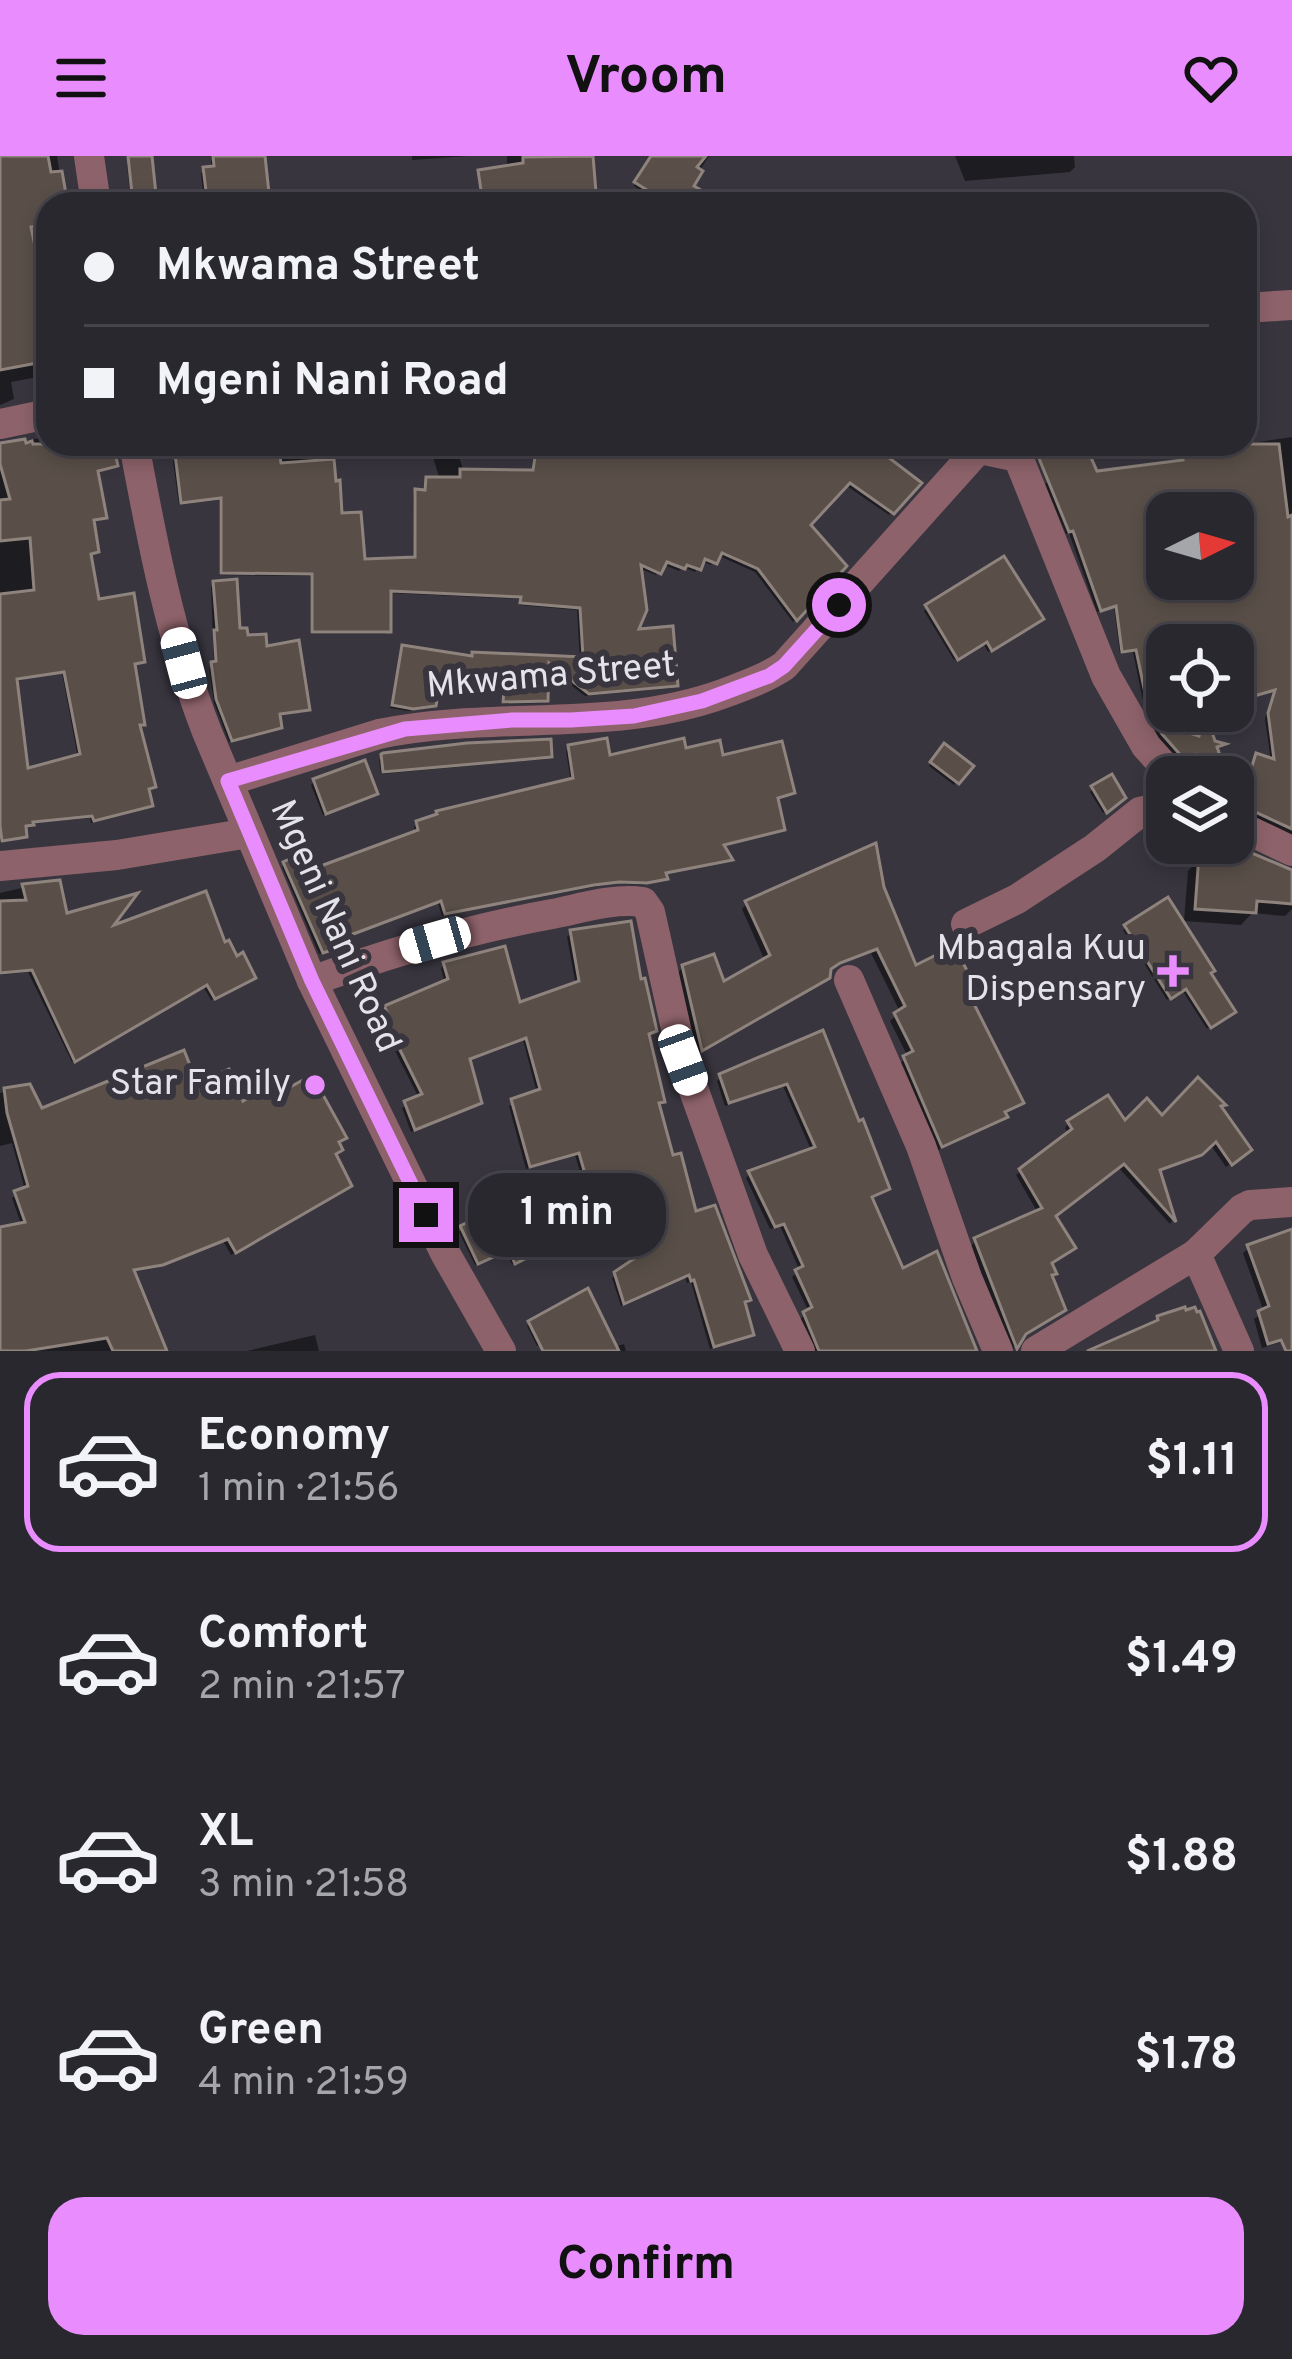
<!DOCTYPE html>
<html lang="en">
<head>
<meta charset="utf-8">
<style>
	body { margin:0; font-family:Overpass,sans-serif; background:#323037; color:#f1f3f6; height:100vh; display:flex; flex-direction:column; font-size:45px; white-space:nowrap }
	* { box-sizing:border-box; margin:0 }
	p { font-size:39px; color:#a5a6aa }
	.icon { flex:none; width:66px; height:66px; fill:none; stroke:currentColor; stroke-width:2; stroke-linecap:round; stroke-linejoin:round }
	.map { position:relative; height:1195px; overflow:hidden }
	.sheet { display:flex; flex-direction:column; background:#2a282f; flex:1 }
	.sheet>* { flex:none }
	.hud { position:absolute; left:36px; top:36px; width:1221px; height:264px; border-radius:36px; box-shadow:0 6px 18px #0003,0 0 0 3px #46444b; display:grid; align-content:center; height:264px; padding:0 48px; background:#2a282f }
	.needle { width:78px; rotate:85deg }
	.buttons { position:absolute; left:1146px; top:336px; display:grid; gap:24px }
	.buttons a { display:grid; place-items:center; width:108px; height:108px; border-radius:24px; background:#2a282f; box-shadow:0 6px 18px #0003,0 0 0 3px #46444b; font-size:60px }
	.end { position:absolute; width:54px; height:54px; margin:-27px; border:15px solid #e98dfe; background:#111; box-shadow:0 0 0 6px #111 }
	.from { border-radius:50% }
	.bubble { position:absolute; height:84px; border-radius:36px; background:#2a282f; box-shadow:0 6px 18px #0003,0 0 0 3px #46444b; font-size:39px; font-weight:700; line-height:84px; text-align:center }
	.car { position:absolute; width:36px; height:72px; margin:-36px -18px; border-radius:15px; box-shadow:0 0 9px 3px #0007; background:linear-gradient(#fff 24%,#345 0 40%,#fff 0 76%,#345 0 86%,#fff 0) }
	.hud b { display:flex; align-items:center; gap:42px; height:114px; font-size:45px }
	.hud b+b { border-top:3px solid #46444b }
	.hud i { width:30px; height:30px; background:#f1f3f6 }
	ul { padding:21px 0 0; list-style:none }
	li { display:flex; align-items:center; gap:36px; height:180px; margin:0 24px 18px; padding:0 24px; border:6px solid transparent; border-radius:36px }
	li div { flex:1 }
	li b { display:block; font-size:45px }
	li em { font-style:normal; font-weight:700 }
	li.current { border-color:#e98dfe }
	li>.icon { width:108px; height:108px; stroke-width:1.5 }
	.button { display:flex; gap:24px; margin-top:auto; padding:24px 48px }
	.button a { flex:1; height:138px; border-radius:36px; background:#e98dfe; color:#111; font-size:48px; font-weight:700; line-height:138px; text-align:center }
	header { display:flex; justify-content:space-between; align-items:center; height:156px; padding:0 48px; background:#e98dfe; color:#111; font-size:54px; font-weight:700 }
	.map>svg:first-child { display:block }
	.shadow { fill:#0007; fill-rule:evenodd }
	.building { fill:#594f48; stroke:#8f847d; stroke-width:3; fill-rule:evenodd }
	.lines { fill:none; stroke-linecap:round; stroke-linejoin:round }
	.minor { stroke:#8d626a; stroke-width:30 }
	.tertiary { stroke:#8d626a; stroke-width:30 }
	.route { stroke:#e98dfe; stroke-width:15 }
	.poi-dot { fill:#e98dfe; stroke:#38353f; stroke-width:4.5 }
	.labels { text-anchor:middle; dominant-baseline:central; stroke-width:12; stroke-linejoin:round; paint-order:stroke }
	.street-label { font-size:36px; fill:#e5e3ea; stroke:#38353f }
	.poi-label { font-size:36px; fill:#e5e3ea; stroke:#38353f; text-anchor:end }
</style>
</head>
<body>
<header><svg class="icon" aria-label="menu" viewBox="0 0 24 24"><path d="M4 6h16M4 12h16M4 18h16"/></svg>Vroom<svg class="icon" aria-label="heart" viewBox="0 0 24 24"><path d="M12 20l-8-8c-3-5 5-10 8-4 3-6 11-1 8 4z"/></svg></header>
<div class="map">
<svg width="1292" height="1195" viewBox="0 0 1292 1195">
	<rect width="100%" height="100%" fill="#38353f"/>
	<g class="shadow">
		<path d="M0,0H57L63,37L58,41L59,48H48V219L11,226L14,243L0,249Z"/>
		<path d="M262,0L266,36L262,39L204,44L201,17L211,13V5L214,1Z"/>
		<path d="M412,0H468L412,4Z"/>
		<path d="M507,0H590L595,48H506Z"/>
		<path d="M652,0H709L689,31L686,48H662L634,30Z"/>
		<path d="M955,0H1074L1075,11L1070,16L965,25Z"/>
		<path d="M130,6L154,48H131L127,9Z"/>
		<path d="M48,281V288H109L115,309L95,316L104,361L91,366L96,395L88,399L97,447L142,505L132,509L142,568L138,572L153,630L146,634L150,650L146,653L91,667L90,662L31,667L23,671L24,680L21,683L0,687V289ZM62,517L78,602L26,616L15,525Z"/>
		<path d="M1292,281V680L1238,653L1253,604L1257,601L1271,605L1265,563L1274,535L1233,547V489H1167V555H1206L1155,569L1197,582L1203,558L1225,621H1189L1193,600L1179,605L1159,582L1146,560L1133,496L1120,498L1114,451L1097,456L1069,377L1066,378L1045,328L1049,325L1178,308L1173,288H1245ZM1167,357H1233V423H1167Z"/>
		<path d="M240,288H330L333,328L340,361L362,406L414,404L413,339L416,336L423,337L424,327L427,324H440L429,288H455L464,316L531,317L535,288H866L918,327L889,359L844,328L807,369L843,410L793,466L755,416L717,399L711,409L701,405L695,416L683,411L679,415L662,408L656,419L638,412L635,476L675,528L672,532L585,540L546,510L545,543L542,547L501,548L502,531L437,524L433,549L430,552L408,555L390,552L400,495L403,492L469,503L580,504L577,454L519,449V443L388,437V475L385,478H310V420L219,419V344L179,349L173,305L177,301L238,294Z"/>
		<path d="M214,428L238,476L306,553L303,556L277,559L279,570L275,574L229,586L214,547L209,512L214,508L211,431Z"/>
		<path d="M927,452L1037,466L988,496L983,487L954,504L924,455Z"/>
		<path d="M944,591L970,610L954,629L929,610Z"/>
		<path d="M569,592L608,603L684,596L721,603L792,636L775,643L782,673L779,676L721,691L730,703L727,706L664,718L665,722L662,725L642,729L614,727L442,760L438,747L345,781L347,787L344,790L319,798L282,711L285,708L316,714L416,678L414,671L417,668L571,626L566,595Z"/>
		<path d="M383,600H549L546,603L381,618L379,604Z"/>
		<path d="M314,626L371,640L323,659L311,629Z"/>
		<path d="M1093,633L1122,642L1103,657L1090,636Z"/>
		<path d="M1227,689L1283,716L1292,717V753L1285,760L1252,757L1241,769L1184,765L1188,715L1200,702L1215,701Z"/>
		<path d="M30,730L65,761L106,775L223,790L249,824L211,844L203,830L72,906L28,816L0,819V737Z"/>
		<path d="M882,732L915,813L972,832L966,838L1020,946L1002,958L1004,961L998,966L936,995L899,908L908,901L890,865L900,856L871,797L834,810L828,814L821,827L697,898L678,817L683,811L722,830L765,805L742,753L747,747Z"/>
		<path d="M1126,771L1208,817L1230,858L1207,873L1182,834L1167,844L1123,774Z"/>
		<path d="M571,777L639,827L653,874L647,880L662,945L656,951L670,1003L694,1059L742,1148L751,1178L747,1182L710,1193L691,1126L687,1127L685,1121L621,1150L612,1122L632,1108L616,1072L609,1042L590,1048L575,999L526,1013L509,950L537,937L523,884L467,905L478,947L474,951L411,976L402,952L419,942L394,893L384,892L379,882L388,867L382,856L445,828L441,812L445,808L518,850L576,830L567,781Z"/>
		<path d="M821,878L869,1042L902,1117L946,1131L975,1195H815L800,1163L809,1156L792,1121L800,1115L780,1070L770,1073L746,1022L750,1018L812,996L783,930L725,950L717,925L721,921Z"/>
		<path d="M196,931L336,987L333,999L344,1033L231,1099L223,1085L157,1112L132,1116L131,1195H0V1074L22,1071L12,1042L25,1034L12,987L0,990V937L28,932L40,956Z"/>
		<path d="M1218,952L1244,998L1226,1011L1210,988L1194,1003L1157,1016L1172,1065L1170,1068L1118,1011L1053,1060L1022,1179L1012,1194L971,1090L976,1085L1038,1057L1016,1019L1069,979L1065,972L1069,967L1124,969Z"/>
		<path d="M462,1073L557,1086L512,1108L505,1095L475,1109L459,1076Z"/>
		<path d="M1292,1076V1183L1262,1192L1254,1163L1264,1156L1243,1097L1249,1092Z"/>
		<path d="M530,1167L614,1191L624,1188L626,1195H548L544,1186L537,1190L527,1170Z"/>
		<path d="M315,1179L319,1195H247Z"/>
	</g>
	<g class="building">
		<path d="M0,0H48L51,16L62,15L66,38L61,39L62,48H48V69L31,71L42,124L48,123V205L0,214Z"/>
		<path d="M128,0H152L157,48H133Z"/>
		<path d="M213,0H265L269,37L207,43L203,11L214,10Z"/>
		<path d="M593,0L597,48H483L478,14L523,7V1Z"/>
		<path d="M651,0H706L697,11L703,15L694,30L725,48H670L634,26Z"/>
		<path d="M25,283L26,287L32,285L33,288H113L118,310L98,315L107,362L94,364L99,396L91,398L99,443L134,437L145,506L135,508L145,569H140L156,631L149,633L153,650L94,665L92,660L33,666L34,669L26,670L27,681L2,685L0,670V438L34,434L30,382L0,385V344L10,343L0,308V287ZM64,516L80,598L28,612L17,523Z"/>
		<path d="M240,288H278L281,307L334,303L336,325L340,324L342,357L361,356L365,403L415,401V333L425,334L426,321H460V313L533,314L537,288H871L922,327L894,358L850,327L811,369L847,410L797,465L758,413L722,397L717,408L705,403L701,414L687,409L685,413L667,406L661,418L641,409L647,454L639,473L673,470L678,530L589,538L549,507L548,545L503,546L504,529L441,521L436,550L413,553L392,549L402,489L472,500V496L583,501L580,452L520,447L521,441L391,435V476H312V418L221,417V342L181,347L175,298L240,291Z"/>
		<path d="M1051,288H1085L1097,315L1183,304L1180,288H1279L1288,361L1292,359V673L1240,649L1256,597L1274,603L1268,557L1275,534L1233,546V489H1212L1211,485L1167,489V570L1199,580L1205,555L1215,585L1226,588L1217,591L1228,621H1193L1191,613L1195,599L1184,603L1162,578L1149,556L1136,494L1122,496L1116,450L1101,455L1073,375L1069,376L1036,295ZM1167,357H1233V423H1165L1156,395L1151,363L1167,361Z"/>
		<path d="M1004,400L1044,463L992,495L987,486L958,504L925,449Z"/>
		<path d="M237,423L240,472H247L248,479L266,478L267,490L299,484L310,554L280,558L282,572L232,585L216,543L211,506L216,505L214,474H217L213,425Z"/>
		<path d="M607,582L610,599L684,582L686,592L720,584L723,599L782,585L795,637L778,642L785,674L724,689L733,704L666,717L668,723L647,727L619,726L594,729L445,758L441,745L348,780L351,788L323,797L283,706L311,693L318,711L418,674L416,665L437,658L436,655L573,622L568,589Z"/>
		<path d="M551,583L552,601L383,616L381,598L383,597L467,587Z"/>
		<path d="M944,587L974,610L959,628L930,606Z"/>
		<path d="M365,604L378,638L326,658L313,623Z"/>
		<path d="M1112,618L1126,642L1107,657L1091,630Z"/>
		<path d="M876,687L884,731L916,809L940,797L942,802L957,795L976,832L968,836L1024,947L1005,956L1008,961L942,991L903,900L913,895L894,857L905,850L877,793L840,807L831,813L830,822L702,895L682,809L714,798L724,825L770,799L745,745Z"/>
		<path d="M1233,689L1292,714V748L1257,745L1256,757L1195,753L1199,699L1233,702Z"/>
		<path d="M60,724L67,757L138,737L114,769L206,735L225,786L229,784L237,800L243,796L256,822L215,843L207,829L75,906L32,814L0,817V745L26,744L22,728Z"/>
		<path d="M1168,741L1215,815L1211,817L1236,856L1211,872L1186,833L1171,843L1124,769Z"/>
		<path d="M631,765L641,823L645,822L657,875L649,878L665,946L659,947L673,999L681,997L696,1055L715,1049L751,1144L745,1146L754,1179L714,1191L694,1124L691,1125L689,1119L624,1148L614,1116L635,1102L619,1067L613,1040L593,1046L579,997L530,1011L511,943L540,933L526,882L470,903L482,947L415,974L404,945L422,938L398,890L388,889L381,876L390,862L384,850L448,823L443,806L505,790L520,846L579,825L570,774Z"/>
		<path d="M823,874L859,965L863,963L890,1033L872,1041L903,1112L937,1095L977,1195H819L803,1156L812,1151L795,1114L803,1110L784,1068L775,1071L748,1015L815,991L787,928L729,947L719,918Z"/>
		<path d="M184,894L197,927L229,913L243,945L264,932L266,936L277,930L281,936L312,919L347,982L339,986L343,994L336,998L352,1030L236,1097L228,1083L163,1109L134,1114L167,1195H113L107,1182L26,1195H0V1071L25,1066L14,1035L28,1030L7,957L4,932L30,928L42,952Z"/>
		<path d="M1198,921L1226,949L1221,950L1252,994L1232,1009L1216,986L1202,999L1160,1014L1176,1066L1124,1008L1056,1060L1076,1092L1052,1107L1057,1118L1052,1119L1066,1154L1026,1178L1017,1193L974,1082L1042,1052L1019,1013L1072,973L1067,965L1108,939L1125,964L1147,942L1162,959Z"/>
		<path d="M539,1032L564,1083L515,1108L509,1094L478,1108L460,1070Z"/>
		<path d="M1292,1073V1195H1286L1281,1184L1268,1188L1258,1155L1269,1150L1247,1089Z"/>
		<path d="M588,1132L619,1195H543L528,1165Z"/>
		<path d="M1185,1151L1186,1154L1195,1151L1197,1156L1200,1155L1216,1195H1087L1158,1164L1157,1160Z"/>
	</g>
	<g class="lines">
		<g class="minor">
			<path d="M1245,152L1292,149"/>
			<path d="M0,268L48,258"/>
			<path d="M980,293L1018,301L1106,520L1146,590L1174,621"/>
			<path d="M228,625L379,578C494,554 614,578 725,537C746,529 766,522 784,510L983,288"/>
			<path d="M1233,667L1292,695"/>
			<path d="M0,710L117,699L249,677"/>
			<path d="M966,768L1017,743L1095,692L1140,656L1167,650"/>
			<path d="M849,824L921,990L967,1122L998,1195"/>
			<path d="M312,825C391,796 469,773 552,758C582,752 613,742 643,746L650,756L683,904L753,1099L800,1195"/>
			<path d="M1196,1098L1239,1195"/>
			<path d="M1036,1195L1196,1098L1242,1053L1250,1049L1292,1046"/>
		</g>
		<g class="tertiary">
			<path d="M89,0L96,48"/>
			<path d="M134,288C152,385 171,484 207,576L312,825L445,1097L501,1195"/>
		</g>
	</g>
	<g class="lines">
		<path class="route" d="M426,1059L312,825L228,625L405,573L512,564H571L634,560L702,545L769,520L784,510L839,449"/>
	</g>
	<g class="poi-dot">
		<path d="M1167 797h12v12h12v12h-12v12h-12v-12h-12v-12h12z"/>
		<circle cx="315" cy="929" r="12"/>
	</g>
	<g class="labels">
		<g class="street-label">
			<text transform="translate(551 521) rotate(-5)">Mkwama Street</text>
			<text transform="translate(334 771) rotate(66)">Mgeni Nani Road</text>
		</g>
		<g class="poi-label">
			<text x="1146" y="794">Mbagala Kuu<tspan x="1146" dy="41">Dispensary</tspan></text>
			<text x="291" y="929">Star Family</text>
		</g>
	</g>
</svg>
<div class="buttons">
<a><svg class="needle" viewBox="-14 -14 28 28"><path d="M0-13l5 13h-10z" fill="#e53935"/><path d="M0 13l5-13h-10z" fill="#a5a6aa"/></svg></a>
<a><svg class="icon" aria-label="locate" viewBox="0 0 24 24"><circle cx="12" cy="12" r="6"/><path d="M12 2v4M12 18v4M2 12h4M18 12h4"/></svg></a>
<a><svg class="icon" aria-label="layers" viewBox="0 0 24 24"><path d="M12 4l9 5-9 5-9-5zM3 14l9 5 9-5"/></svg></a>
</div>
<i class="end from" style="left:839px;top:449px"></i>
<i class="end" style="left:426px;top:1059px"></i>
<div class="bubble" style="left:468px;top:1017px;width:198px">1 min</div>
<i class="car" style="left:184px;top:507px;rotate:345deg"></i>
<i class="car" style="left:435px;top:784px;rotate:254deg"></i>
<i class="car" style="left:683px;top:904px;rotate:160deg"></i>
<div class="hud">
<b><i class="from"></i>Mkwama Street</b>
<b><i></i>Mgeni Nani Road</b>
</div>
</div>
<section class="sheet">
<ul>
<li class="current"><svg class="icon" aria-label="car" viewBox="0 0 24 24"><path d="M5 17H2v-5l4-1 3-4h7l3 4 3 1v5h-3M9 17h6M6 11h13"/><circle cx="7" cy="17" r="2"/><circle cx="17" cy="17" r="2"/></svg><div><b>Economy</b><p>1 min · 21:56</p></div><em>$1.11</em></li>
<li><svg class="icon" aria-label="car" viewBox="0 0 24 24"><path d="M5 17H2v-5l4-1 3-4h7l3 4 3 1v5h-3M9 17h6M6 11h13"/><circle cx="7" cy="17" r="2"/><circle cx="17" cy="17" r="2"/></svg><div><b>Comfort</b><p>2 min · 21:57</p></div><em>$1.49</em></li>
<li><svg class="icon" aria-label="car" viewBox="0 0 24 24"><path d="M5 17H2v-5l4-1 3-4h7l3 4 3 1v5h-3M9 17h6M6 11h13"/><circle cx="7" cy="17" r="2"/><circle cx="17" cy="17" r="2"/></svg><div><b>XL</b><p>3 min · 21:58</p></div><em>$1.88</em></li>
<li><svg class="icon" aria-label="car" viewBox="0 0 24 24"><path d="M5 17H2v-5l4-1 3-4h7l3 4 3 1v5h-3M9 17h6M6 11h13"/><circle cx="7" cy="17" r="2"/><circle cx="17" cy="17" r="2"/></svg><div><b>Green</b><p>4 min · 21:59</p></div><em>$1.78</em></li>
</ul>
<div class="button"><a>Confirm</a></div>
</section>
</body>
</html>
